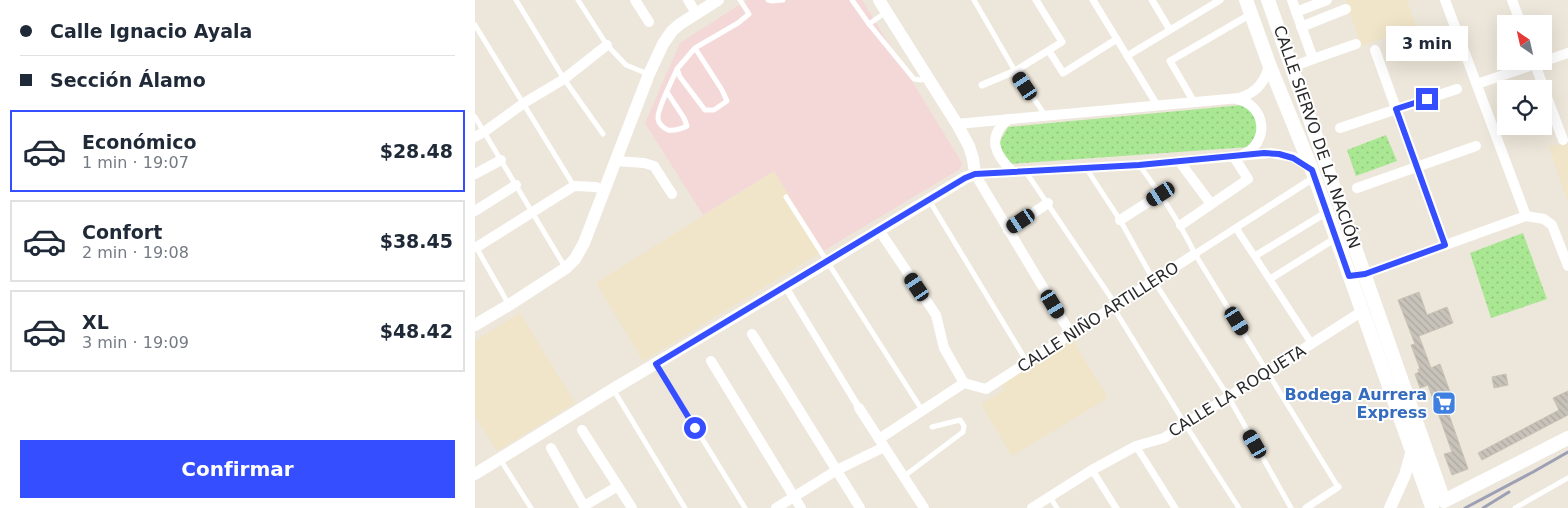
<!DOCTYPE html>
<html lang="es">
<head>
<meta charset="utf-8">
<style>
	body { margin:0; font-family:"DejaVu Sans",sans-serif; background:#f2f2f3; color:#1f2937; height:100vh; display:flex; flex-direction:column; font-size:19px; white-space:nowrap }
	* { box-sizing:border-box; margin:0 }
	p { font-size:16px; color:#747a83 }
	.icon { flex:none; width:28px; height:28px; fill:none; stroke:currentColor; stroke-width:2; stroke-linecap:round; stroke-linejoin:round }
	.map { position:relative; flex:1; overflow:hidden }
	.panel { display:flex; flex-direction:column; background:#fff; width:475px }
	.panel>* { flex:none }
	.top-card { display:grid; align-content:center; height:110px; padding:0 20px; background:#fff }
	.needle { width:32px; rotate:326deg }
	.fabs { position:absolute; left:1022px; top:15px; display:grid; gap:10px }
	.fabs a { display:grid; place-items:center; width:55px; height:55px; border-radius:0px; background:#fff; box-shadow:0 5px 20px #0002; font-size:25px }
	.end { position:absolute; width:22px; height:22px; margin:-11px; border:6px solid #354eff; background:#fff; box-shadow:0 0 0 2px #fff }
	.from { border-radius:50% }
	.bubble { position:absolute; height:35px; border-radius:0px; background:#fff; box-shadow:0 5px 20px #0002; font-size:16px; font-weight:700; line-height:35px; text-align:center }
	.car { position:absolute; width:15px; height:30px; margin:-15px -8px; border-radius:6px; box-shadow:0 0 4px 1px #0007; background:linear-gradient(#222 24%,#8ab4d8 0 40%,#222 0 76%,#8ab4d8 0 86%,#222 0) }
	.top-card b { display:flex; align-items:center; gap:18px; height:48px; font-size:19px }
	.top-card b+b { border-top:1px solid #e0e1e3 }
	.top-card i { width:12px; height:12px; background:#1f2937 }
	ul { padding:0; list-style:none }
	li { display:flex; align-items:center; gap:15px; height:82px; margin:0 10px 8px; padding:0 10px; border:2px solid #e0e1e3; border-radius:0px }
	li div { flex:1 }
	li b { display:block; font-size:19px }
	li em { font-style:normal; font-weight:700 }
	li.selected { border-color:#354eff }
	li>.icon { width:45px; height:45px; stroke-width:1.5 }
	.cta { display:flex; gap:10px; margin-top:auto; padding:10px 20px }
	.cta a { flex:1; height:58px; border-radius:0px; background:#354eff; color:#fff; font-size:20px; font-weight:700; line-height:58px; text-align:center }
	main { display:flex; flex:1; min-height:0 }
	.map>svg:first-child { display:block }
	.education { fill:#f0e5c8 }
	.medical { fill:#f4d7d7 }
	.grass { fill:url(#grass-dots) }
	.building { fill:url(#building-back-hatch); stroke:#c8c2b4 }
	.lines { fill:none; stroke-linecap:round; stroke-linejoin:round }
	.service { stroke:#fff; stroke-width:5 }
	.pedestrian { stroke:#fff; stroke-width:7 }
	.minor { stroke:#fff; stroke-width:10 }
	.tertiary { stroke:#fff; stroke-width:12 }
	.secondary { stroke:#fff; stroke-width:14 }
	.rail { stroke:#9d9fb5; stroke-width:3 }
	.route { stroke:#354eff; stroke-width:6 }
	.labels { text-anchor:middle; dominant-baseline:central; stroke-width:4; stroke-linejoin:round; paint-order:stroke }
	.street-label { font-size:16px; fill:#292929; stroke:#fff }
	.shop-label { font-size:16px; font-weight:bold; fill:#366cbe; stroke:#fff; text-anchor:end }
</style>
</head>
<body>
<main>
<section class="panel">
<div class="top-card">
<b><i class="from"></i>Calle Ignacio Ayala</b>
<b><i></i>Sección Álamo</b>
</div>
<ul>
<li class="selected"><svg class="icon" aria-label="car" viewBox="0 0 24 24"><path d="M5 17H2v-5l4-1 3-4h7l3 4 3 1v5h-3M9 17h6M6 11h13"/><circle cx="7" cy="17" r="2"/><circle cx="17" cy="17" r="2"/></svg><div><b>Económico</b><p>1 min · 19:07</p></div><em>$28.48</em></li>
<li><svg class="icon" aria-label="car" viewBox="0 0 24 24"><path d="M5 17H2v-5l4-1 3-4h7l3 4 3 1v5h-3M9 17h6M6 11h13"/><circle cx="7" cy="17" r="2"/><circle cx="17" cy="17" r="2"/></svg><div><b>Confort</b><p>2 min · 19:08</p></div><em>$38.45</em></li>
<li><svg class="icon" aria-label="car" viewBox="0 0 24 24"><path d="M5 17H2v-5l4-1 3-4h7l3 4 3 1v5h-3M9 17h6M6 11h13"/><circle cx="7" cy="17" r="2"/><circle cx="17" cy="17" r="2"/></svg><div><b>XL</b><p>3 min · 19:09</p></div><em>$48.42</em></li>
</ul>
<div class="cta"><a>Confirmar</a></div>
</section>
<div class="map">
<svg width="1093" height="508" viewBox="0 0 1093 508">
	<defs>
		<pattern id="grass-dots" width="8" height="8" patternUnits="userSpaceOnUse" patternTransform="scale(1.25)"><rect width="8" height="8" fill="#aae793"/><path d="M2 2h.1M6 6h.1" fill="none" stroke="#92c67f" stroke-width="1.8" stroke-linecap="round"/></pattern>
		<pattern id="building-back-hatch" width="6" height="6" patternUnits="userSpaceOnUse" patternTransform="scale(1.25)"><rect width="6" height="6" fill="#c8c3ba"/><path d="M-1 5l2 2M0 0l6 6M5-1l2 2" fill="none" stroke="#aca8a0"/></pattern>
	</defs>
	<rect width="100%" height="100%" fill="#ede6da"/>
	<g class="education">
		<path d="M871,0H932L941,27L886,46Z"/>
		<path d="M1093,141V203L1074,147Z"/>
		<path d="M299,171L348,251L168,361L121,283Z"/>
		<path d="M45,313L100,403L22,451L0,416V341Z"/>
		<path d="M597,339L633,398L537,456L506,404L530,390L526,383Z"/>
	</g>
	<path class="medical" d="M272,0H387L487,163L485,169L348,251L299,171L228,215L170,123L205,43Z"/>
	<g class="grass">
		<path d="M767,105L782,113L786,124L774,147L535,164L523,145L533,127Z"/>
		<path d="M911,135L922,161L881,176L872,150Z"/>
		<path d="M1048,233L1072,299L1016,318L995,253Z"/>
	</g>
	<g class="building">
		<path d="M944,292L952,315L972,307L978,323L944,336L956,368L965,364L979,403L971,406L993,469L977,475L969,454L977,452L953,385L945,388L940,374L944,372L943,369H945L936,345L940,344L923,300Z"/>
		<path d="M1031,374L1033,385L1019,388L1017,377Z"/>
		<path d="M1093,391V415L1007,460L1003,453L1084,410L1078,398Z"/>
	</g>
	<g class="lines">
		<g class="service">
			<path d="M41,0L89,79L128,134"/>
			<path d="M103,0L132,45L151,65L173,74"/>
			<path d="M293,0L296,1L308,0"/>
			<path d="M377,0L394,24L411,12"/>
			<path d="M499,0L540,71L570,115"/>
			<path d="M394,24L439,79L446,80L452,78"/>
			<path d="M0,25L99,186"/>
			<path d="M220,48L247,90L252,101L239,110H230L205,77L202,69L220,48L263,23L274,14L265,0"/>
			<path d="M192,92L209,118L212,126C207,129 198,131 193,130C188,128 183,123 183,118C182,109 198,79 202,69"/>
			<path d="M0,117L90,267"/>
			<path d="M664,165C686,194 704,221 720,254L863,487"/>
			<path d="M611,168L645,220L679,281L753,396L816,508"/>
			<path d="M551,172L641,305"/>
			<path d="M311,197L447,410"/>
			<path d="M454,200L552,362"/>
			<path d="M1,247L34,305"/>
			<path d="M638,307L710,424L764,508"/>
			<path d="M181,364L270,508"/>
			<path d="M138,389L210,508"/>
			<path d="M25,459L56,508"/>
			<path d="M428,477L488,432L489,426L485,420L457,427"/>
			<path d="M575,497L582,508"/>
			<path d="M1040,508L1093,478"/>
		</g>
		<g class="pedestrian">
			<path d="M618,0L682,105"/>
			<path d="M677,0L695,30"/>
			<path d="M574,51L588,73L642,39"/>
			<path d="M652,56L745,0"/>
			<path d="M507,85L540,71L587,42L561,0"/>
			<path d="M719,102L695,61L776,14"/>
			<path d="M761,228L837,344"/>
			<path d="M720,254L840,177"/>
			<path d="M780,256L852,212"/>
			<path d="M795,279L861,238"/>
			<path d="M310,286L384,408"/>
			<path d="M661,446L700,508"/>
			<path d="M617,470L641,508"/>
			<path d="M831,508L863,487"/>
		</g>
		<g class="minor">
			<path d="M160,0L174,22"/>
			<path d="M213,0L221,13"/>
			<path d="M817,0L838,59L817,67"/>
			<path d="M970,0L1051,216"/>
			<path d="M1037,0L1046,24"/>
			<path d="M821,12L852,0"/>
			<path d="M826,27L871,9"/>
			<path d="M900,50L970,245"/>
			<path d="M838,59L881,44"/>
			<path d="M1059,61L1069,89"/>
			<path d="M1002,84L1093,53"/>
			<path d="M1069,89L1088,140"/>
			<path d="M761,99C791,104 796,143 767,155"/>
			<path d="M534,119C510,137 521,156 538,172"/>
			<path d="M482,124L764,98C781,93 791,81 794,64"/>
			<path d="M865,128L982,89"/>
			<path d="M0,137L9,132L49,103L89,79L132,45"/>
			<path d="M141,161L169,163L179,166L197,194"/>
			<path d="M704,161L736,204"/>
			<path d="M0,174L26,160"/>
			<path d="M882,188L1001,146"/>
			<path d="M0,211L41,185"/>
			<path d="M645,220L686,194"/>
			<path d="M706,225L773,179L759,157"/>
			<path d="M404,230L461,315L469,348L489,383"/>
			<path d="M533,230L573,203"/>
			<path d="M2,247L99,186L121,187L130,191"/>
			<path d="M885,275L890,274L1051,216L1069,219L1077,225L1093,266"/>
			<path d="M277,334L385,508"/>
			<path d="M596,334L500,174L664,165L796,153L818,157L837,169"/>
			<path d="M236,361L326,508"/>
			<path d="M384,408L449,508"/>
			<path d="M107,430L157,508"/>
			<path d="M404,439L489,383L511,389L720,254"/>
			<path d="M76,448L110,508"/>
			<path d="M109,506L143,486"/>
			<path d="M301,508L362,470L409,447"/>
			<path d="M557,508L617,470L661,446L689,438L886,312"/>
		</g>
		<g class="tertiary">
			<path d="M0,325L34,305L91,268L100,259L109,243L174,74L188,44L197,31L205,24L243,0"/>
			<path d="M0,474L138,389L352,262L490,178L500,174L498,159L494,146L482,124L404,0"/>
			<path d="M915,508L930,475L937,450"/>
		</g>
		<g class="secondary">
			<path d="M771,0L794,64L837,170L957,507"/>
			<path d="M793,0L969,501L1093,438"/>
		</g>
		<g class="rail">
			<path d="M990,508L1058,472L1093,452"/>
			<path d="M1008,508L1034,492"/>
		</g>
	</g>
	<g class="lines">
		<path class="route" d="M220,428L181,364L490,178L500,174L664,165L789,153L804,154L818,158L837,170L874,276L890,274L970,245L921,109L952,99"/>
	</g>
	<defs>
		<g id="supermarket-square" transform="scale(1.25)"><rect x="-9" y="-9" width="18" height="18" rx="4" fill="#3f7fe0" stroke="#fff"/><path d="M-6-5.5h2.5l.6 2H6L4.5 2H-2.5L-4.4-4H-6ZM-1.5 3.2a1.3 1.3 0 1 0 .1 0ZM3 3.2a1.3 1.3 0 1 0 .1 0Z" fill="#fff"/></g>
	</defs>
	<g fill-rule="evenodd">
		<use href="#supermarket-square" x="969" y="403"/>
	</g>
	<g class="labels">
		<g class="street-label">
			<text transform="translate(842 137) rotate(71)">CALLE SIERVO DE LA NACIÓN</text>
			<text transform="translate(623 317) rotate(-33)">CALLE NIÑO ARTILLERO</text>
			<text transform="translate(762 391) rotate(-32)">CALLE LA ROQUETA</text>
		</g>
		<g class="shop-label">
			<text x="952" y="394">Bodega Aurrera<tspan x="952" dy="18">Express</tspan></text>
		</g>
	</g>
</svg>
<div class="fabs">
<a><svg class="needle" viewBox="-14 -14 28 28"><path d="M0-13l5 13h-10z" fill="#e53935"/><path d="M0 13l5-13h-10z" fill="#747a83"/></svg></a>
<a><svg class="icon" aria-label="locate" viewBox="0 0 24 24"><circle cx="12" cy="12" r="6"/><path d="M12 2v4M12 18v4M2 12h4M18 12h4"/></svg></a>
</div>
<i class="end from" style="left:220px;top:428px"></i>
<i class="end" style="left:952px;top:99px"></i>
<div class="bubble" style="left:911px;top:26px;width:82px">3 min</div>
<i class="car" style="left:550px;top:86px;rotate:326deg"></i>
<i class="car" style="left:686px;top:194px;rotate:237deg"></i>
<i class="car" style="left:546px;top:221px;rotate:236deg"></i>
<i class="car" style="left:442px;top:287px;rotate:326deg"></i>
<i class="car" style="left:578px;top:304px;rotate:149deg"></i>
<i class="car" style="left:762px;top:321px;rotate:148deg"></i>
<i class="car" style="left:780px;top:444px;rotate:330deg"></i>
</div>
</main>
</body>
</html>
